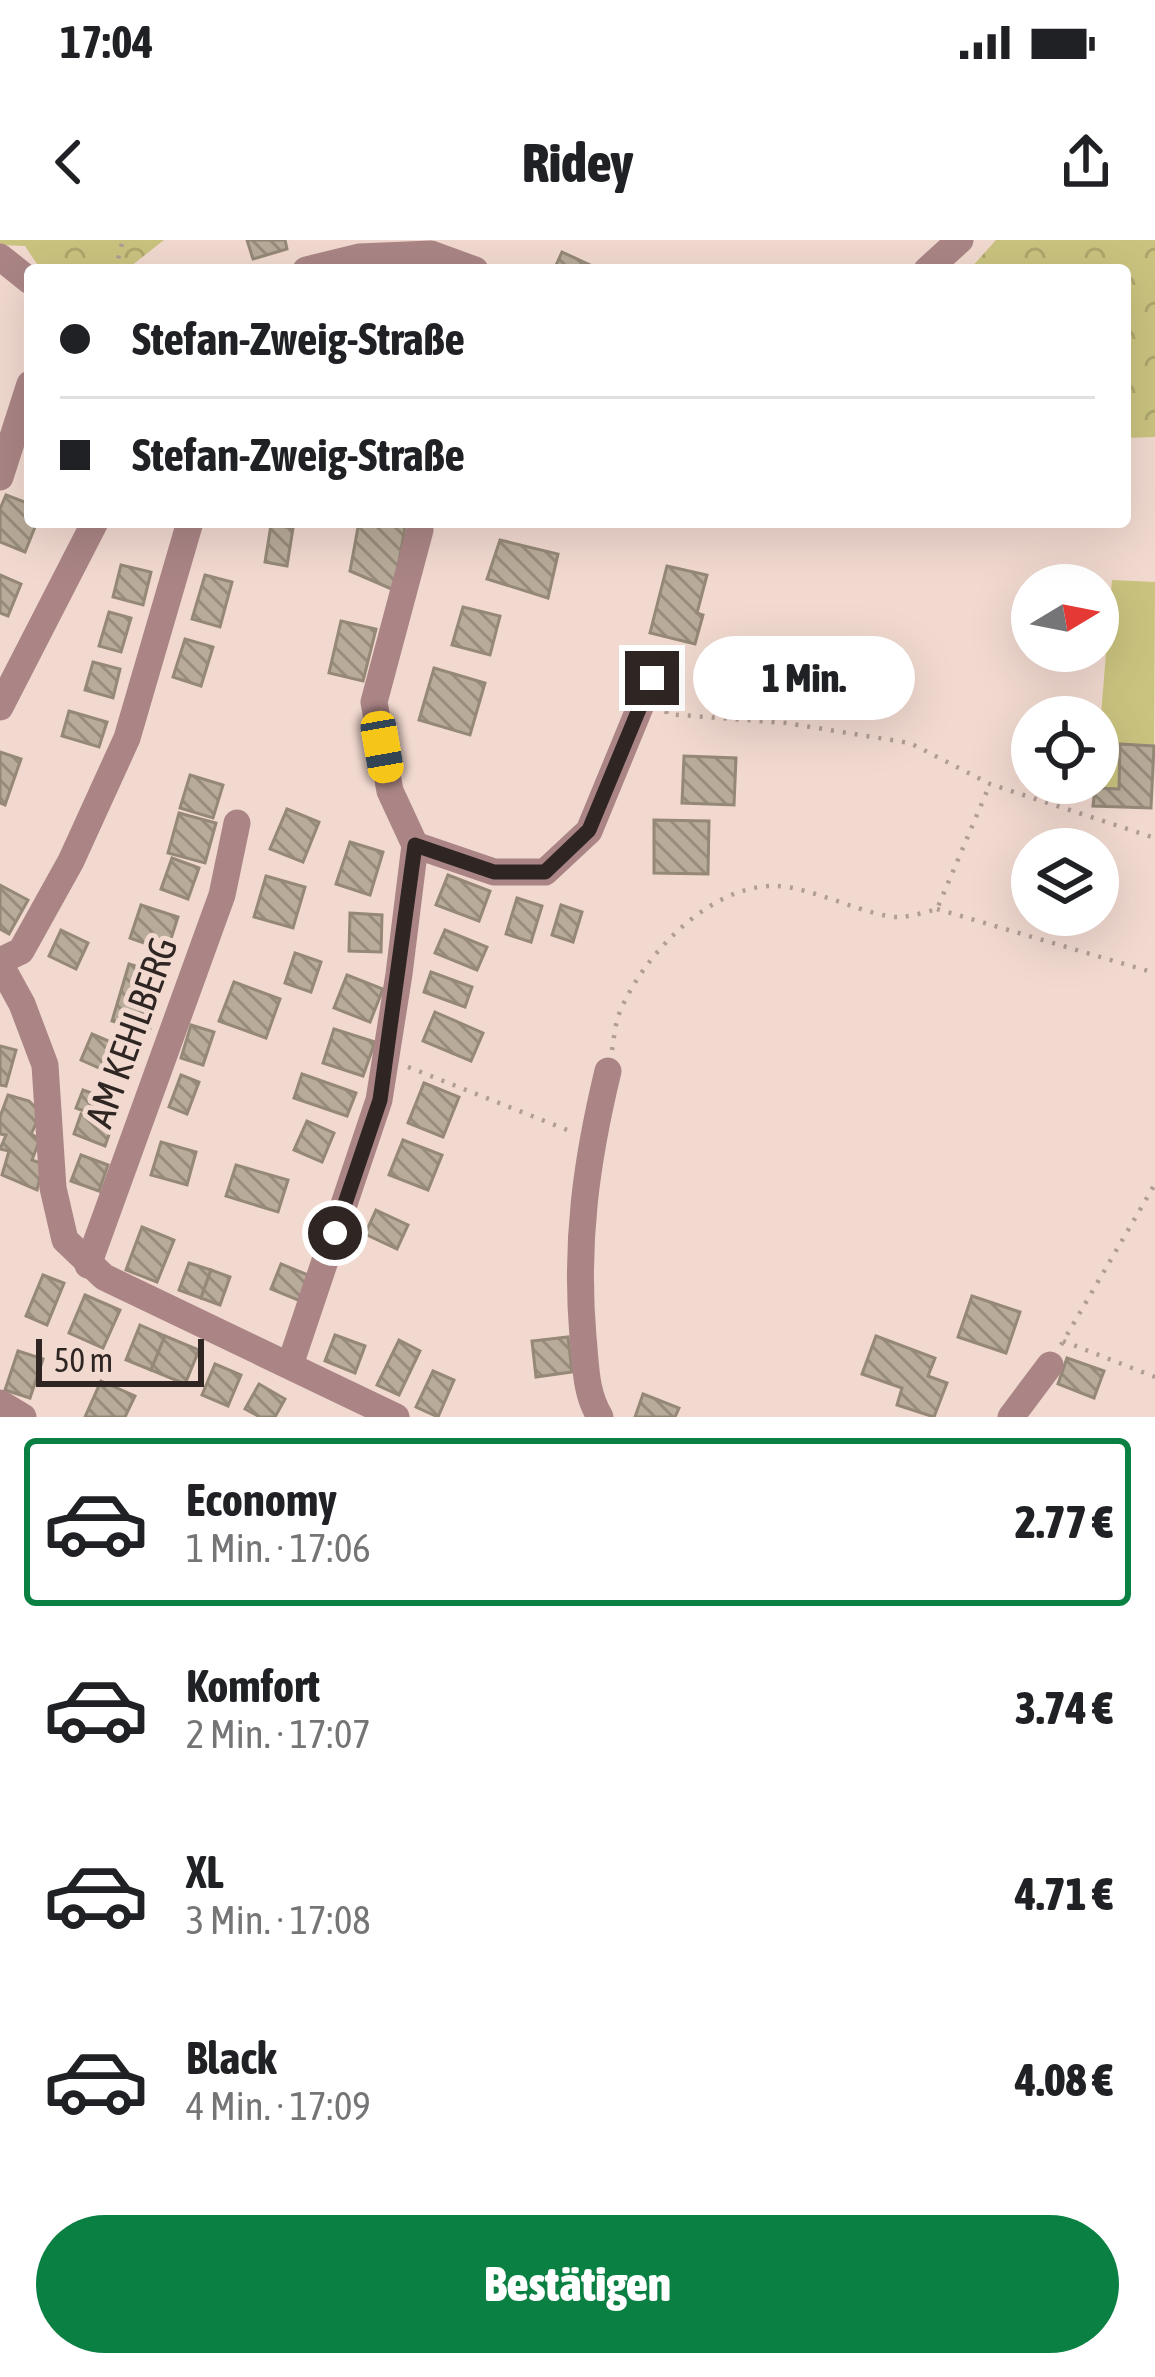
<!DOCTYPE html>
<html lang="de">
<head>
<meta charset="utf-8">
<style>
	body { margin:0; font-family:"Asap Condensed",sans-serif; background:#f6f6f6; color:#202124; height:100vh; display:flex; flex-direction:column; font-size:45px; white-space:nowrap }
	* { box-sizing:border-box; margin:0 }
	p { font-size:39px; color:#757577 }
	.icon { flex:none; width:66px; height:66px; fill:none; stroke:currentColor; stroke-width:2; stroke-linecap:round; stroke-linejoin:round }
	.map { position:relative; height:1177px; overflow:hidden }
	.sheet { display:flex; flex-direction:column; background:#fff; flex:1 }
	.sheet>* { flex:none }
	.banner { position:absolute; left:24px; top:24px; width:1107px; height:264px; border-radius:12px; box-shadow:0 12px 48px #0002; display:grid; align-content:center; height:264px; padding:0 36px; background:#fff }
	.needle { width:78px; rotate:80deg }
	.buttons { position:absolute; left:1011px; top:324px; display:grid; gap:24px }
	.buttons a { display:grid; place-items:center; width:108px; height:108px; border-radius:50%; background:#fff; box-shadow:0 12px 48px #0002; font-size:60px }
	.scale { position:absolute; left:36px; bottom:30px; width:168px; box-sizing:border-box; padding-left:12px; border:6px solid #2f2623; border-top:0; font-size:33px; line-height:42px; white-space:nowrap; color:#2f2623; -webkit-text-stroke:9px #f1d9cf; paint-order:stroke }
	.end { position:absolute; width:54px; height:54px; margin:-27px; border:15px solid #2f2623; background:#fff; box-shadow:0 0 0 6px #fff }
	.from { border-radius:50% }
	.bubble { position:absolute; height:84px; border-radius:42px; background:#fff; box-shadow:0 12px 48px #0002; font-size:39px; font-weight:800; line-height:84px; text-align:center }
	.car { position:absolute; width:36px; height:72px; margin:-36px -18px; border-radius:15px; box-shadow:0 0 9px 3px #0007; background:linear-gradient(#f5c518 24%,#345 0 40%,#f5c518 0 76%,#345 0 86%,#f5c518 0) }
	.banner b { display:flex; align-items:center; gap:42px; height:114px; font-size:45px }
	.banner b+b { border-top:3px solid #e0e0e0 }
	.banner i { width:30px; height:30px; background:#202124 }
	ul { padding:21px 0 0; list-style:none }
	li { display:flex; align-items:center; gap:36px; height:168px; margin:0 24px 18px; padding:0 12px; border:6px solid transparent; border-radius:12px }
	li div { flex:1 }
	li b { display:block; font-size:45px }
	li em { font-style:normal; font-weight:800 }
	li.active { border-color:#0b8043 }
	li>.icon { width:108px; height:108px; stroke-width:1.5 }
	.cta { display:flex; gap:24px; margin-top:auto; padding:24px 36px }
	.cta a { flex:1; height:138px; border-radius:72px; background:#0b8043; color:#fff; font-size:48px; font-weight:800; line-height:138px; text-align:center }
	.status { display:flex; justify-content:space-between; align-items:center; height:84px; padding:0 60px; background:#fff; direction:ltr }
	.status svg { height:33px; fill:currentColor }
	header { display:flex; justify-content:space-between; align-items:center; height:156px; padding:0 36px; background:#fff; font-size:54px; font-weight:800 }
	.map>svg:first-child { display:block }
	.forest { fill:url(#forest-crowns) }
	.pitch { fill:#cac37f }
	.building { fill:url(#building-back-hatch); stroke:#958877; stroke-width:3 }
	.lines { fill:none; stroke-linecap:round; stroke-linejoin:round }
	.path { stroke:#b09d95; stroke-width:4.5; stroke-dasharray:3 9; stroke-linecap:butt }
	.minor { stroke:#ab8586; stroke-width:27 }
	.route { stroke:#2f2623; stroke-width:15 }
	.labels { text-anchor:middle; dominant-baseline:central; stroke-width:10; stroke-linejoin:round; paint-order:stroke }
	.street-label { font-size:39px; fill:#2f2623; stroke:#f1d9cf }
</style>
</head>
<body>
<div class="status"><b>17:04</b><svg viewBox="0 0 49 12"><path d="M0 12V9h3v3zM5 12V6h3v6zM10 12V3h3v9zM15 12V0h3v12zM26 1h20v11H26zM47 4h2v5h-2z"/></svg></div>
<header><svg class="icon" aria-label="back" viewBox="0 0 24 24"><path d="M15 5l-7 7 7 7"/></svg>Ridey<svg class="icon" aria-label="share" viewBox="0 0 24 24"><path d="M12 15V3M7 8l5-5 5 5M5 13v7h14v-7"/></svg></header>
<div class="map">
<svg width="1155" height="1177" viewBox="0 0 1155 1177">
	<defs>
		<pattern id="forest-crowns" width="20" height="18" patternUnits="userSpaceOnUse" patternTransform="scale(3)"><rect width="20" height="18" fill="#cac37f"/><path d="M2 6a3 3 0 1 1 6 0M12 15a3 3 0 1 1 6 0" fill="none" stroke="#aea76d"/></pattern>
		<pattern id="building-back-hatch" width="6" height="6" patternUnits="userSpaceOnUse" patternTransform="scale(3)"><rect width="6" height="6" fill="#b9ab99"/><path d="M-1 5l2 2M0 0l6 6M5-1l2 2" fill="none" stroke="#978b7c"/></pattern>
	</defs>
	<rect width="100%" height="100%" fill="#f1d9cf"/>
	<g class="forest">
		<path d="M0,0H164L126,30H41L25,6L0,5Z"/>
		<path d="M996,0H1155V197L1125,198V30H969Z"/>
	</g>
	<path class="pitch" d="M1112,340L1155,342L1154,506L1121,504L1119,549L1095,548Z"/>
	<g class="building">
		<path d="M247,0H285L287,9L253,19Z"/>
		<path d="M562,12L601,30H554Z"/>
		<path d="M6,255L30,264V282H37L25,312L0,302V269Z"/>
		<path d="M359,282L405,287L394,350L350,331Z"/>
		<path d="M271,285L293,288L287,326L265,322Z"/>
		<path d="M500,300L558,314L548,358L487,339Z"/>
		<path d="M121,325L151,332L143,365L113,357Z"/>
		<path d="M667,326L707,335L697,373L703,375L695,404L650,393Z"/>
		<path d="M0,335L21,344L8,376L0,373Z"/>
		<path d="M205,335L232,342L220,387L192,379Z"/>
		<path d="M463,367L500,376L490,415L452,405Z"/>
		<path d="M109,372L131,378L121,412L99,406Z"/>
		<path d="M341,381L376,389L363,441L329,433Z"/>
		<path d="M185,399L213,407L201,446L173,437Z"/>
		<path d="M93,422L120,429L113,458L85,450Z"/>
		<path d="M434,428L485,443L470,495L419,480Z"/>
		<path d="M69,471L107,482L99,507L62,496Z"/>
		<path d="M1120,504L1154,506L1151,568L1093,566L1095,548L1119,549Z"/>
		<path d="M0,512L21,519L5,565L0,563Z"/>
		<path d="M684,516L736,518L734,565L682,563Z"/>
		<path d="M190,535L223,545L213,578L180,568Z"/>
		<path d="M287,569L319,582L303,622L270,609Z"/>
		<path d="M179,573L216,583L205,623L168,613Z"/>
		<path d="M654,580L709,581L708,634L654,633Z"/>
		<path d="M350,602L383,612L370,655L336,644Z"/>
		<path d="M172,618L199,628L188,659L161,649Z"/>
		<path d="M448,635L490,651L479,681L436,665Z"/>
		<path d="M266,636L305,647L293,688L254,677Z"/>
		<path d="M0,645L28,660L9,694L0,689Z"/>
		<path d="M517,658L542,666L531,702L506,694Z"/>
		<path d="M141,665L178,677L167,711L130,698Z"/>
		<path d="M561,665L582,672L573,702L552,695Z"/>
		<path d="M350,673L382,675L381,712L349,711Z"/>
		<path d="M61,690L88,703L76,729L49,716Z"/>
		<path d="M445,690L487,707L477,730L435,713Z"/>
		<path d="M295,713L321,722L311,752L285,743Z"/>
		<path d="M129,724L165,735L149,792L112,781Z"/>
		<path d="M431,732L472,747L465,767L424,752Z"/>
		<path d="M347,735L383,749L370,782L334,768Z"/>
		<path d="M234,742L280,759L266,798L219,781Z"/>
		<path d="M435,772L483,793L471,821L423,801Z"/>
		<path d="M191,785L214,792L203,825L181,818Z"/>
		<path d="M334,789L375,802L363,836L323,823Z"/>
		<path d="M92,794L118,805L106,831L81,820Z"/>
		<path d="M0,806L16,810L6,846L0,845Z"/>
		<path d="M302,834L356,853L347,876L294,858Z"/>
		<path d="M181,835L199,842L187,874L169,867Z"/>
		<path d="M424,843L459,857L443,897L408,883Z"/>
		<path d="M83,850L113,861L106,879L76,868Z"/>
		<path d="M8,855L29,861L41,873L31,894L40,899L32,920L43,924L37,950L2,935L9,911L0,909L6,895L0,894V877Z"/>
		<path d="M81,874L112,886L105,906L74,894Z"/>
		<path d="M307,881L334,893L322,922L294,910Z"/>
		<path d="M403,900L442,915L428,950L389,935Z"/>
		<path d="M161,902L196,912L187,945L151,935Z"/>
		<path d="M81,915L108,925L99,951L71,941Z"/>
		<path d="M236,925L288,940L278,972L226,956Z"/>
		<path d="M376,970L408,985L397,1009L365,994Z"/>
		<path d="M142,987L174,1000L157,1042L126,1030Z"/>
		<path d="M189,1023L211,1030L201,1058L179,1050Z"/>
		<path d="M281,1024L313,1037L303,1062L271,1049Z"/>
		<path d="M211,1030L230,1037L220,1065L201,1058Z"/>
		<path d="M43,1035L64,1043L47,1085L26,1076Z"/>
		<path d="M85,1055L120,1070L103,1108L69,1093Z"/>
		<path d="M972,1056L1020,1072L1006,1113L958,1097Z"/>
		<path d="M140,1085L165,1096L151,1130L126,1120Z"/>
		<path d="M335,1095L365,1106L355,1133L325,1121Z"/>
		<path d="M165,1096L199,1110L185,1144L151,1130Z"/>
		<path d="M876,1096L935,1118L928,1136L947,1143L934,1177L897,1165L902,1148L862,1134Z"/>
		<path d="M568,1097L572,1132L536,1137L532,1101Z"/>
		<path d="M399,1100L420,1111L399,1155L377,1145Z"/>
		<path d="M18,1111L43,1119L30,1158L5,1150Z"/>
		<path d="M1067,1118L1104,1131L1094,1158L1058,1144Z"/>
		<path d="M215,1124L241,1135L228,1166L202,1155Z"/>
		<path d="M433,1131L454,1140L438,1177L416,1167Z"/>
		<path d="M101,1141L135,1156L125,1177H85Z"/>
		<path d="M259,1144L285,1159L275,1177H260L245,1169Z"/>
		<path d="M643,1154L679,1168L675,1177H635Z"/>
	</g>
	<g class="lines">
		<g class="path">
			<path d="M115,30L123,0"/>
			<path d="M666,471L667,474L786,483L910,503L990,544L1155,598"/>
			<path d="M937,669L1155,733"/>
			<path d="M612,810C614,798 615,785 619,774C642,716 710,644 776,646C813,647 873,679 901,677C913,676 926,672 937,669L990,544"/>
			<path d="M408,827L570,891"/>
			<path d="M1063,1101L1155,1137"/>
			<path d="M1061,1105L1155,944"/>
		</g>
		<g class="minor">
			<path d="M0,17L30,41"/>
			<path d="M306,30L359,17L431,14L475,30"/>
			<path d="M927,30L960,0"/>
			<path d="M0,237L30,144"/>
			<path d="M0,467L95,282"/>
			<path d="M415,605L494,632H545L589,591L652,438"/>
			<path d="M0,721L21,711L71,621L127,498L190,282"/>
			<path d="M0,724L22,764L45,825L53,948L65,1000L104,1037L396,1177"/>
			<path d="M88,1025L222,655L237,583"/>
			<path d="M290,1125L379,860L399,734L415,605L390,551L374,462L420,290"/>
			<path d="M0,1163L23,1177"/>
			<path d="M600,1177C585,1152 586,1126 583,1097C575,1003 586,922 608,831"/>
			<path d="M1011,1177L1050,1125"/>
		</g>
	</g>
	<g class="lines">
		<path class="route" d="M335,993L380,860L415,605L494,632H545L589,590L652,438"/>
	</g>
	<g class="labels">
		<g class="street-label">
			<text transform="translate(131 792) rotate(-70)">AM KEHLBERG</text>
		</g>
	</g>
</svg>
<div class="buttons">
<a><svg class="needle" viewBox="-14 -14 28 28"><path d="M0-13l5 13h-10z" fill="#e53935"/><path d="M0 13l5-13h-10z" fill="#757577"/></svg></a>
<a><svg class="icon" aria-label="locate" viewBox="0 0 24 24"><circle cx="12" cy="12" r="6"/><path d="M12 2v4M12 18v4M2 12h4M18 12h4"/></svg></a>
<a><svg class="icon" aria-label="layers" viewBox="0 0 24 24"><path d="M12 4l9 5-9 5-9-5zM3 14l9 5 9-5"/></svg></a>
</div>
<div class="scale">50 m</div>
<i class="end from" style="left:335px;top:993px"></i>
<i class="end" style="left:652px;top:438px"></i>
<div class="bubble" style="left:693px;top:396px;width:222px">1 Min.</div>
<i class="car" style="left:382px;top:507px;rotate:170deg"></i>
<div class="banner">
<b><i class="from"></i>Stefan-Zweig-Straße</b>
<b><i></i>Stefan-Zweig-Straße</b>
</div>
</div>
<section class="sheet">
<ul>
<li class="active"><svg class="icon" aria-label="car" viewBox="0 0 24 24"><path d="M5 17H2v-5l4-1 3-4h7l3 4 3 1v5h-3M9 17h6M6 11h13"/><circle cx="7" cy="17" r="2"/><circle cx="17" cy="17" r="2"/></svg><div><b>Economy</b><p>1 Min. · 17:06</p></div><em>2.77 €</em></li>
<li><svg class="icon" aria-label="car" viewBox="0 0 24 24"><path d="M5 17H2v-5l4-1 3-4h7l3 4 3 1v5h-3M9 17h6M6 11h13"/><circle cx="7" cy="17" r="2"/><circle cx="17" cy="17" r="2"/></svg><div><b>Komfort</b><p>2 Min. · 17:07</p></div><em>3.74 €</em></li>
<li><svg class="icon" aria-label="car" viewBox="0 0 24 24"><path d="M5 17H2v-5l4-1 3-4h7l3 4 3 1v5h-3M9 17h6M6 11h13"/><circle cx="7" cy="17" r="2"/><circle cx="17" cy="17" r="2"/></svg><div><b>XL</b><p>3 Min. · 17:08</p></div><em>4.71 €</em></li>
<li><svg class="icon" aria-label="car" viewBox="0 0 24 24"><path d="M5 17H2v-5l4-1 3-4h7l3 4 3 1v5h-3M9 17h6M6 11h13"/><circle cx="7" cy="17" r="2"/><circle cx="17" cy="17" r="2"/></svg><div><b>Black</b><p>4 Min. · 17:09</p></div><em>4.08 €</em></li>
</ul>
<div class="cta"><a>Bestätigen</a></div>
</section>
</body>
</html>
